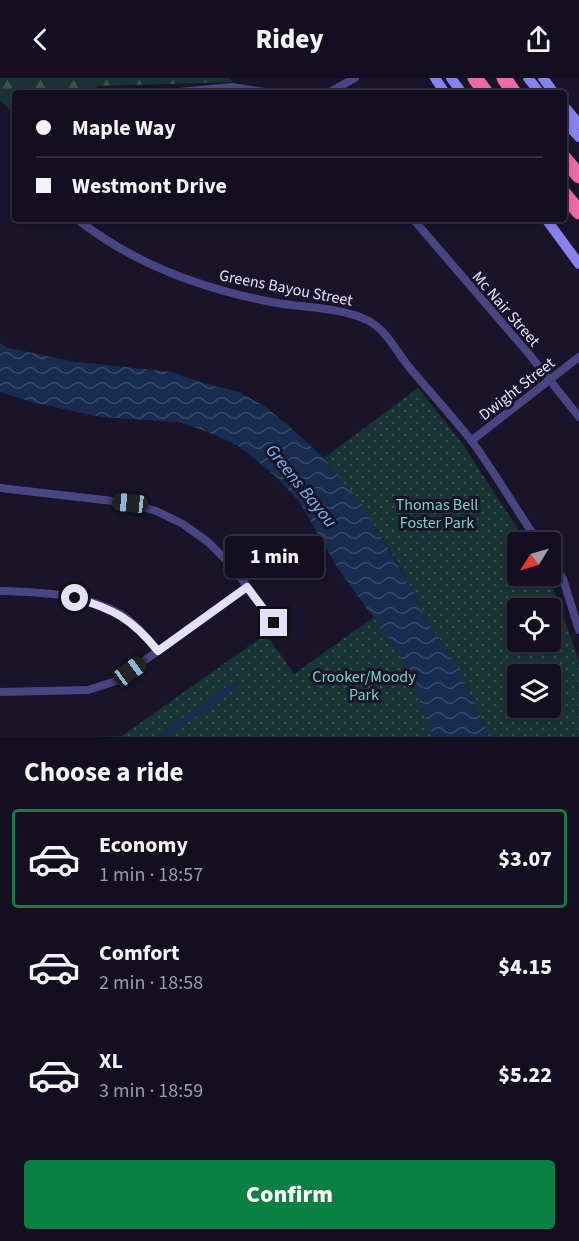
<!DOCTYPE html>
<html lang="en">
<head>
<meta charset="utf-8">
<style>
	body { margin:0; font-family:"Source Sans 3",sans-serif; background:#1c1829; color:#f1f3f6; height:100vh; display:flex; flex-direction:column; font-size:22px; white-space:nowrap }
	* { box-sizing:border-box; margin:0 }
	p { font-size:20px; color:#9d9ca5 }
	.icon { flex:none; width:33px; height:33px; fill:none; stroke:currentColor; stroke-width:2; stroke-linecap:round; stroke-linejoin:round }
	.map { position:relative; height:659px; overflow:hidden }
	.details { display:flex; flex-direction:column; background:#130f20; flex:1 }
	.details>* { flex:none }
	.hud { position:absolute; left:12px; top:12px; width:555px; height:132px; border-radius:6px; box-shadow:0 3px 9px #0003,0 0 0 2px #322f3e; display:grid; align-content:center; height:132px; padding:0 24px; background:#130f20 }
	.needle { width:39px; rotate:233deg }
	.tools { position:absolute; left:507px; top:454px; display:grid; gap:12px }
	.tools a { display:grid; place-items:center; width:54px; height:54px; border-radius:6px; background:#130f20; box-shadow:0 3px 9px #0003,0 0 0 2px #322f3e; font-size:30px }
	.end { position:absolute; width:27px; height:27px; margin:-14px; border:8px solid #e4e0fb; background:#111; box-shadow:0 0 0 3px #111 }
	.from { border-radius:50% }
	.bubble { position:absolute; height:42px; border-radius:6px; background:#130f20; box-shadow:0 3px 9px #0003,0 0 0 2px #322f3e; font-size:20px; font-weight:800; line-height:42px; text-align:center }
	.car { position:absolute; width:18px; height:36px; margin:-18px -9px; border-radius:8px; box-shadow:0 0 4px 2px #0007; background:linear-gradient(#222 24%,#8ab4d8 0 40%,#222 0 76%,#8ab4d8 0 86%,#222 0) }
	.hud b { display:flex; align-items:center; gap:21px; height:57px; font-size:22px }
	.hud b+b { border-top:2px solid #322f3e }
	.hud i { width:15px; height:15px; background:#f1f3f6 }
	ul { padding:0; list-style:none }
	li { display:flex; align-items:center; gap:18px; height:99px; margin:0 12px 9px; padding:0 12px; border:3px solid transparent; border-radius:6px }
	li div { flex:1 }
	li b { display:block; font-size:22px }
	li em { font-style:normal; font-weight:800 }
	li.selected { border-color:#0b8043 }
	li>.icon { width:54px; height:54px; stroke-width:1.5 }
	h2 { padding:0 24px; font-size:27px; line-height:72px }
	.primary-button { display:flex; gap:12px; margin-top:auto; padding:12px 24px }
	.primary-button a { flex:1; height:69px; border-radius:6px; background:#0b8043; color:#fff; font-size:24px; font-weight:800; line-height:69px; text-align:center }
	header { display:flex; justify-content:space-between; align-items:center; height:78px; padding:0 24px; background:#130f20; font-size:27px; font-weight:800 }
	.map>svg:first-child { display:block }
	.grass { fill:url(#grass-dots); fill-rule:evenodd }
	.forest { fill:url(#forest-firs) }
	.water { fill:url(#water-waves) }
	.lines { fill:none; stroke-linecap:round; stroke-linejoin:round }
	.canal { stroke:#182c4f; stroke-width:7 }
	.street { stroke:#494583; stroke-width:8 }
	.secondary { stroke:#8882f1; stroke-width:10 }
	.highway { stroke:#ee69a5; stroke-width:15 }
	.route { stroke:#e4e0fb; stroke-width:8 }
	.labels { text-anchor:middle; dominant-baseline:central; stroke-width:6; stroke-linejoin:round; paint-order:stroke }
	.street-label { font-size:16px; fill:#e4e0fb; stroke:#19142a }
	.park-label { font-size:16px; fill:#73d5bf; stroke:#19142a }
	.water-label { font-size:18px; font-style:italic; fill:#7ab6f0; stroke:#19142a }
</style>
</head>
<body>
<header><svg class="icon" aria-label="back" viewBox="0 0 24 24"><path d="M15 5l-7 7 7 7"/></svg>Ridey<svg class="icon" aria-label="share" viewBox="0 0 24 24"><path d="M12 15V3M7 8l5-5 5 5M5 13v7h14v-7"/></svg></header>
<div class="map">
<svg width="579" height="659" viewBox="0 0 579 659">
	<defs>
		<pattern id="grass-dots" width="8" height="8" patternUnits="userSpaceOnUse" patternTransform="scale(1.5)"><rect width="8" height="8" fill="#183333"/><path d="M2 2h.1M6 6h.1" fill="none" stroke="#395051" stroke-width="1.8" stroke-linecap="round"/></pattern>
		<pattern id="forest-firs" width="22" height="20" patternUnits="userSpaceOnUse" patternTransform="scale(1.5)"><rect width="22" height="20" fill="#183333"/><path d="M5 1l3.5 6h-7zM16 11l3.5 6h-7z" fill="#395051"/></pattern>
		<pattern id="water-waves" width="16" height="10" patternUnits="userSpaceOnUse" patternTransform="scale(1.5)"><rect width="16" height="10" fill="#182c4f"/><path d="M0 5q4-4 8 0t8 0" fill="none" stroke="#394a69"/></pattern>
	</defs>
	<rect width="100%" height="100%" fill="#19142a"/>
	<g class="grass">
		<path d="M418,310L462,365L527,465H518V498H548L552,507L579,583V659H489L471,617L447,572L426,542L415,516L397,484L369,438L324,380ZM518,531H550V564H518ZM518,597H550V630H518Z"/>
		<path d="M377,537L407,584L438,659H91L122,658L266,556L294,596Z"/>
	</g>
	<path class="forest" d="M0,0H229L234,4L99,8L85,15H15V37L0,22Z"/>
	<path class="water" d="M0,265L8,270L77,284L172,294L203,305L239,314L264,328L290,349L324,380L363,428L415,516L426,542L447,571L471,617L489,659H433L410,595L389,561L337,489L299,423L273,396L240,369L208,354L178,344L101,339L35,325L0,314Z"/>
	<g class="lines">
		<path class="canal" d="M161,659L235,607"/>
		<g class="street">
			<path d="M168,15L232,9L271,15"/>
			<path d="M328,15L355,0"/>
			<path d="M77,141C135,187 205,212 277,225C306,230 340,229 367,242C386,251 396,273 409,289C429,313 451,337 471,362C495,395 516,431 539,465"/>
			<path d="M413,141L529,276L579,339"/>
			<path d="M471,363L579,279"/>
			<path d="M0,410L130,425L156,433L183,446L208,464L232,488L274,545"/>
			<path d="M550,482L563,501L579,552"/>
			<path d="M0,513C41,514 86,516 122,537C136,546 147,560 158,573"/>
			<path d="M0,614L88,612L116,603L247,509"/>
		</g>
		<g class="secondary">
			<path d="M435,0L445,15"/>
			<path d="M451,0L462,15"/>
			<path d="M528,0L540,15"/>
			<path d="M543,0L554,15"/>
			<path d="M564,28L579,46"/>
			<path d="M564,43L579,59"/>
			<path d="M546,141L579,186"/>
		</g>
		<g class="highway">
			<path d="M475,0L486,15"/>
			<path d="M504,0L514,15"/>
			<path d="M564,80L579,98"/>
			<path d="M564,116L579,134"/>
		</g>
	</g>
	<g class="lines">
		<path class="route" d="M75,520C114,531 132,541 158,573L247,509L274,545"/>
	</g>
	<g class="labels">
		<g class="street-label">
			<text transform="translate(286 210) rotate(11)">Greens Bayou Street</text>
			<text transform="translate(506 231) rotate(49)">Mc Nair Street</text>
			<text transform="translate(517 311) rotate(-38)">Dwight Street</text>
		</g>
		<g class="park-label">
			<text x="437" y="427">Thomas Bell<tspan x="437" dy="18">Foster Park</tspan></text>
			<text x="364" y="599">Crooker/Moody<tspan x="364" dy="18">Park</tspan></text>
		</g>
		<g class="water-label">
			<text transform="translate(301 408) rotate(51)">Greens Bayou</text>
		</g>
	</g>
</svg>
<div class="tools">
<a><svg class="needle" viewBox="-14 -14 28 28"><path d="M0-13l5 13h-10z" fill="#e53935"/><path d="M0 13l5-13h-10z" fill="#9d9ca5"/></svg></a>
<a><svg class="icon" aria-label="locate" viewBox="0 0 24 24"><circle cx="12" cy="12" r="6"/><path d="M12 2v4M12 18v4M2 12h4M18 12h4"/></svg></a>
<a><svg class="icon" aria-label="layers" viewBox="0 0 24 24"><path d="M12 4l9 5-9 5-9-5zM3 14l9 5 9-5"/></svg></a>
</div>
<i class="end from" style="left:75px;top:520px"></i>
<i class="end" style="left:274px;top:545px"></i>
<div class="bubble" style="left:225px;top:458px;width:99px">1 min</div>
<i class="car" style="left:130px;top:425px;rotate:276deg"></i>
<i class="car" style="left:130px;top:593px;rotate:54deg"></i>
<div class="hud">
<b><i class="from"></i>Maple Way</b>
<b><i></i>Westmont Drive</b>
</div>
</div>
<section class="details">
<h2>Choose a ride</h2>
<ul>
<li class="selected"><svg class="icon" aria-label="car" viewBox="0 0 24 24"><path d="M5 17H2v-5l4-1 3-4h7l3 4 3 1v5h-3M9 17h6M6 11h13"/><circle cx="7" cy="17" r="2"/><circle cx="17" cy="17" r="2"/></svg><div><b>Economy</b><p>1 min · 18:57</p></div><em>$3.07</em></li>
<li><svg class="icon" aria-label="car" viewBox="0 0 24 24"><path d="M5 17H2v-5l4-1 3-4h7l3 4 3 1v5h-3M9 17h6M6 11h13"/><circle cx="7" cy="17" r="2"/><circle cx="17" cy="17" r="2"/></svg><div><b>Comfort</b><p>2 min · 18:58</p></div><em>$4.15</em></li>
<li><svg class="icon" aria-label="car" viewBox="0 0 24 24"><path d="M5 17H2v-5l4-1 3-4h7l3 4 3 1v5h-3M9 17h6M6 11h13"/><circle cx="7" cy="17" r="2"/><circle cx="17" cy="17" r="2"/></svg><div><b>XL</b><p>3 min · 18:59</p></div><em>$5.22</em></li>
</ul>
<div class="primary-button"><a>Confirm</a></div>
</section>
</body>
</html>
